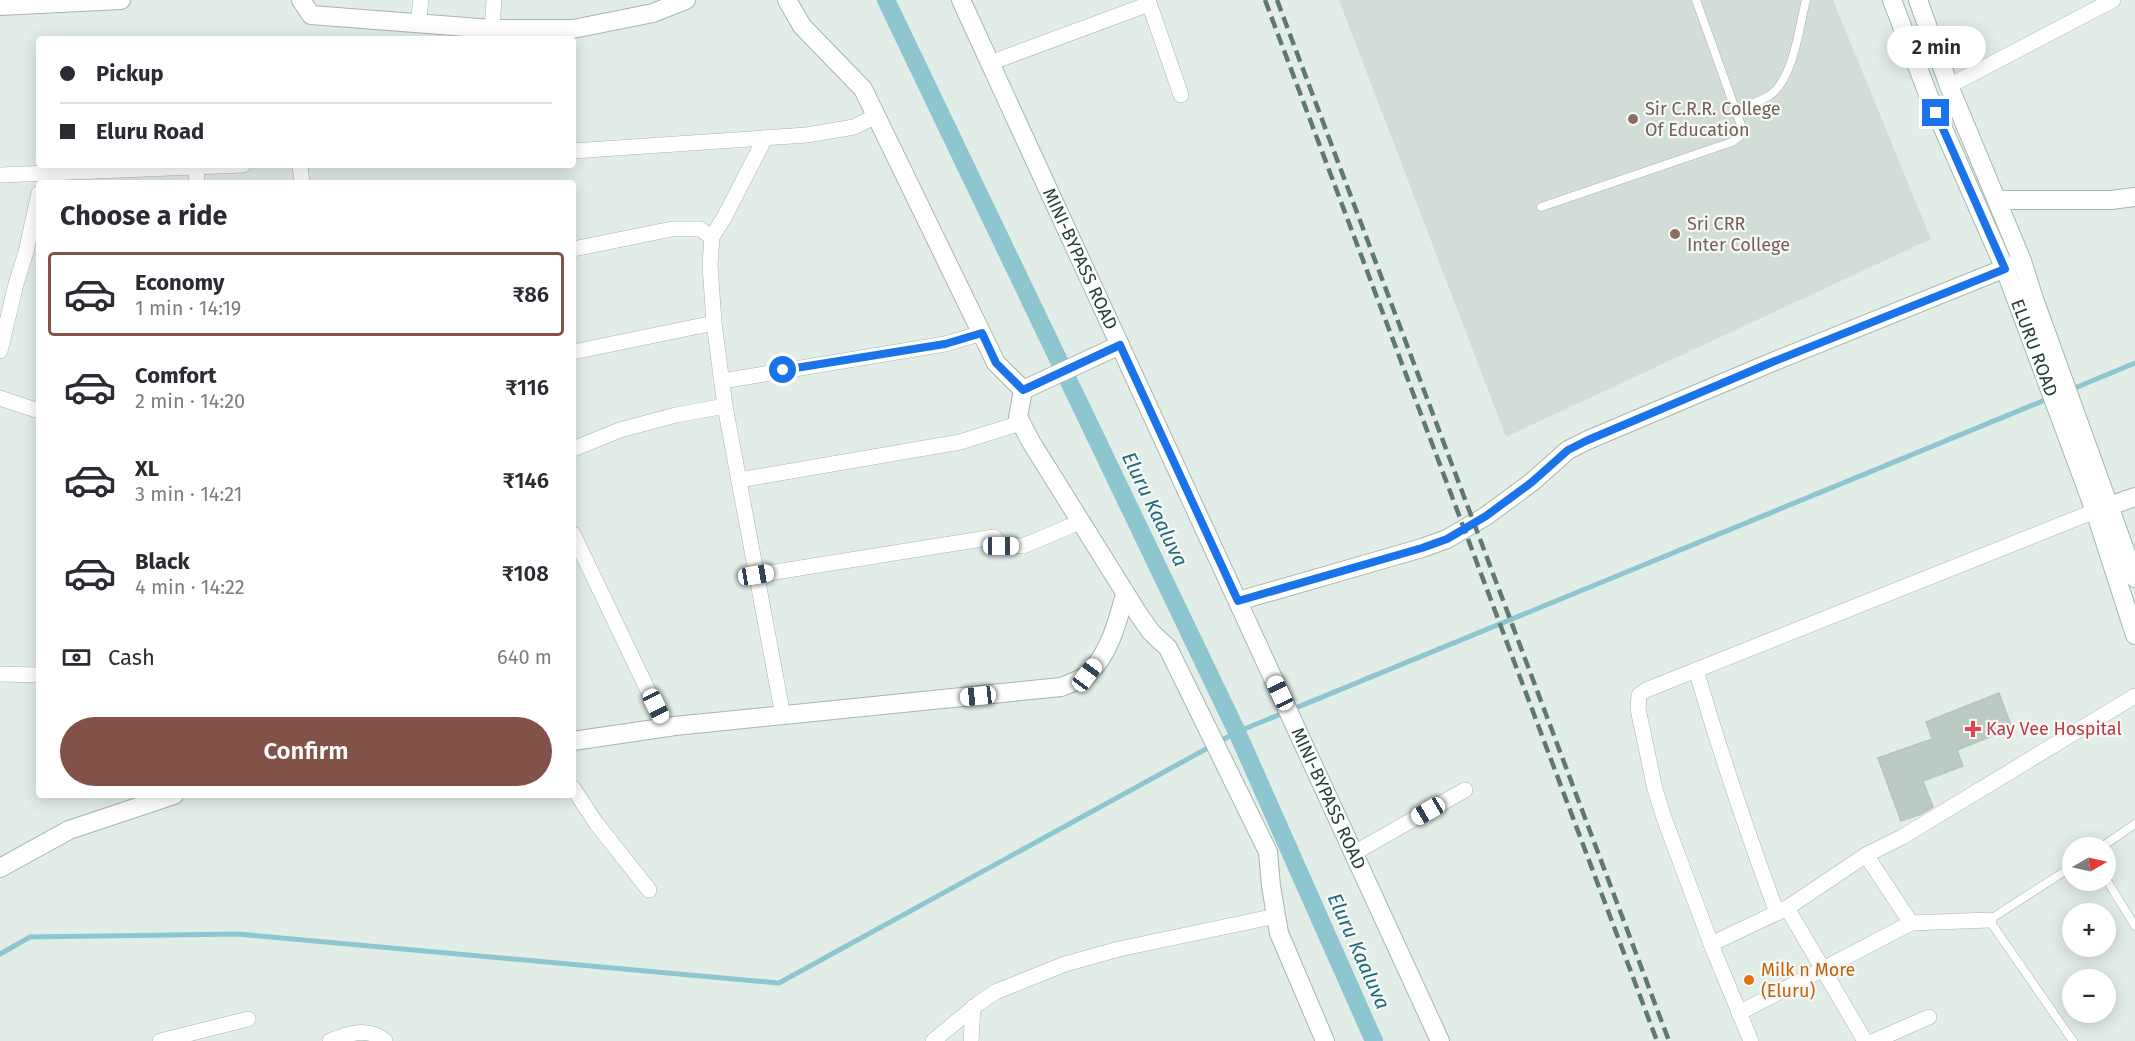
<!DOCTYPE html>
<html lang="en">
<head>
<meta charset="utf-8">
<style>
	body { margin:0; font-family:"Fira Sans",sans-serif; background:#f2f2f3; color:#2b2b33; height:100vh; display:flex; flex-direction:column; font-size:22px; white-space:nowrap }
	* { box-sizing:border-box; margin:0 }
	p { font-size:20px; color:#7c7c81 }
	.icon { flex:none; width:33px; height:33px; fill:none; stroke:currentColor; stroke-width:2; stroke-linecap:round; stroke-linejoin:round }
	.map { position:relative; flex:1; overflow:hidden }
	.details { position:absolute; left:36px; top:180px; width:540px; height:618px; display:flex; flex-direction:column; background:#fff; border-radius:6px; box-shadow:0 3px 15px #0003 }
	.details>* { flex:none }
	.top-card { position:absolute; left:36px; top:36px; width:540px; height:132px; border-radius:6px; box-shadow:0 3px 15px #0003; display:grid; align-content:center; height:132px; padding:0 24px; background:#fff }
	.needle { width:39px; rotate:81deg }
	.buttons { position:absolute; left:2062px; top:837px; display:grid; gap:12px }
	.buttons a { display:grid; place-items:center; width:54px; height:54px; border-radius:50%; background:#fff; box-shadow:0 3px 15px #0003; font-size:30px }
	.end { position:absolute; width:27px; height:27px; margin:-14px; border:8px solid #1a73e8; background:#fff; box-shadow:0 0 0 3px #fff }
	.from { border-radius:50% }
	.bubble { position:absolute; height:42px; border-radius:21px; background:#fff; box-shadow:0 3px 15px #0003; font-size:20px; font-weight:600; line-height:42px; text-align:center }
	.car { position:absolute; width:18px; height:36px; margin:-18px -9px; border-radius:8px; box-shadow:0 0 4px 2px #0007; background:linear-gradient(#fff 24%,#345 0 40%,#fff 0 76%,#345 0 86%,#fff 0) }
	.top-card b { display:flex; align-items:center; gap:21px; height:57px; font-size:22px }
	.top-card b+b { border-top:2px solid #e1e1e2 }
	.top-card i { width:15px; height:15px; background:#2b2b33 }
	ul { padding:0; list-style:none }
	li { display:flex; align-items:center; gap:18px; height:84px; margin:0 12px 9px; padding:0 12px; border:3px solid transparent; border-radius:6px }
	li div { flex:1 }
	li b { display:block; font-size:22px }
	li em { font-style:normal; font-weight:600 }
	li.active { border-color:#825248 }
	li>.icon { width:54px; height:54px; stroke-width:1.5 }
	h2 { padding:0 24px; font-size:27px; line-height:72px }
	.pay { display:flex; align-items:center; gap:15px; height:66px; padding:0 24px; font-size:22px }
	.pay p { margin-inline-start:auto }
	.button { display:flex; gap:12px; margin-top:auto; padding:12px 24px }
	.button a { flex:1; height:69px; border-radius:36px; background:#825248; color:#fff; font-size:24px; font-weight:600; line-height:69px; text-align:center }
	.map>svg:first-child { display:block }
	.built { fill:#d2ddd7 }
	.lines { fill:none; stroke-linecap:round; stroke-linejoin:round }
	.stream { stroke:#8ec6d0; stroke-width:5 }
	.canal { stroke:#8ec6d0; stroke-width:18 }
	.building { fill:#bccac4; stroke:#b6c6bf; stroke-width:1.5 }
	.service-casing { stroke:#a6b5af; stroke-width:9 }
	.minor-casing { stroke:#a6b5af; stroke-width:16 }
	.tertiary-casing { stroke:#a6b5af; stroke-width:20 }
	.secondary-casing { stroke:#a2b8b0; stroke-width:20 }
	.service { stroke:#fff; stroke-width:8 }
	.minor { stroke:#fff; stroke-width:15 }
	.tertiary { stroke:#fff; stroke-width:18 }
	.secondary { stroke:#fff; stroke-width:18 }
	.rail { stroke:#5e7971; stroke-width:4.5; stroke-dasharray:12 6; stroke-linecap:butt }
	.route { stroke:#1a73e8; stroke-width:8 }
	.education-dot { fill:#8d6e63; stroke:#f4f9f7; stroke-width:2 }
	.health-dot { fill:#e0444e; stroke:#f4f9f7; stroke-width:2 }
	.food-dot { fill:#e8710a; stroke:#f4f9f7; stroke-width:2 }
	.labels { text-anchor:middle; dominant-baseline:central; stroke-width:4.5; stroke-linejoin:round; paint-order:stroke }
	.education-label { font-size:18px; fill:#785e54; stroke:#f4f9f7; text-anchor:start }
	.street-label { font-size:18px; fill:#243e36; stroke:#f4f9f7 }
	.health-label { font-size:18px; fill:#be3a42; stroke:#f4f9f7; text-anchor:start }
	.food-label { font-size:18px; fill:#c56008; stroke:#f4f9f7; text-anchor:start }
	.water-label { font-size:20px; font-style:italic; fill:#1f6a78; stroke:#f4f9f7 }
</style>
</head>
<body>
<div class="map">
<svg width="2135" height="1041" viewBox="0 0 2135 1041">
	<rect width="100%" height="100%" fill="#e3ede8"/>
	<path class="built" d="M1339,0H1833L1931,239L1506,437Z"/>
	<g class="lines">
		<g class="stream">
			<path d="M2070,390L2135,363"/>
			<path d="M0,954L30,937L238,934L779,983L1237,732L2050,398"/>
		</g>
		<path class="canal" d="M886,0L1237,732L1374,1041"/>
	</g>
	<path class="building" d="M1999,693L2012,728L1957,750L1963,766L1923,781L1933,807L1921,814L1901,821L1878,758L1932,739L1926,722Z"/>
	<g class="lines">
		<g class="service-casing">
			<g id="service">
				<path d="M1736,110C1746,105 1761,102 1770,95C1794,78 1799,27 1806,0"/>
				<path d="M1541,207L1732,142L1740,136L1742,128L1696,0"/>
				<path d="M2100,848L2135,824"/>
				<path d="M2106,879L2135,926"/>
				<path d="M2073,1041L1989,920L2073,866"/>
			</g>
		</g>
		<g class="minor-casing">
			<g id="minor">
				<path d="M1148,0L1181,95"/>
				<path d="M418,23L421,0"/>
				<path d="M492,29L494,0"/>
				<path d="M990,63L1149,4"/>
				<path d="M1949,86L2113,0"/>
				<path d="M765,138L725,216L712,237L710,265L714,323L725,406L783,716"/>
				<path d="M573,151L807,135L854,127L876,116"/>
				<path d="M300,165L302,183"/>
				<path d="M196,167L197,183"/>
				<path d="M0,175L243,165"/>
				<path d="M573,249L672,229H700L712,237"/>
				<path d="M0,351L16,284L26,252L39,193"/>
				<path d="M573,352L714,323"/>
				<path d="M722,381L945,344L982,333"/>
				<path d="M0,398L39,411"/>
				<path d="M573,449L620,430L676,415L725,406"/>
				<path d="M739,480L960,442L1021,423"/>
				<path d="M573,534L666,728"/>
				<path d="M756,575L994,537L1001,545L1023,546L1080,522"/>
				<path d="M1696,670C1720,752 1747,832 1777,913"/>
				<path d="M0,674L39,675"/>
				<path d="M573,788L596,823L649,890"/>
				<path d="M1354,853L1465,790"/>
				<path d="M1866,855L1911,923"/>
				<path d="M1787,908L1865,1041"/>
				<path d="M1711,944L1787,908L1866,855L1902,837L2135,696"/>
				<path d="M1739,1013L1911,923L1989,920"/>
				<path d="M160,1041L248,1019"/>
				<path d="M330,1041C347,1034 369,1026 385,1041"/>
				<path d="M933,1041L979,1003L995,992L1065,964L1119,949L1276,916"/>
				<path d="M971,1041L973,1007"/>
				<path d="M1751,1041L1713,949L1664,818L1655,789L1638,709L1639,695L1646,690L2095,511"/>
				<path d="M1874,1041L1929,1017"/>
			</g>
		</g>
		<g class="tertiary-casing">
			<g id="tertiary">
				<path d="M301,0L311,15L492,29H573L653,13L686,0"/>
				<path d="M787,0L802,26L863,89L996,363L1023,390"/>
				<path d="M0,6L121,0"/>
				<path d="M1023,390L1018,417L1031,442L1139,615L1151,632L1168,648L1268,852L1271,886L1279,933L1325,1041"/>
				<path d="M1023,390L1120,345"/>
				<path d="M2095,511L2135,497"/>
				<path d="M1238,601L1422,548L1447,539L1486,516L1532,482L1568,450L1588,440L1770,363L2018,263"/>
				<path d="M573,741L675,726L1061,687C1069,684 1080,680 1087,675C1109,655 1118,621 1125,594"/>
				<path d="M0,868L69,830L174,795"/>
			</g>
		</g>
		<g class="secondary-casing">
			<g id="secondary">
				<path id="s1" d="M961,0L1440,1041"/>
				<path id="s2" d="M1892,0L1928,94L2005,269L2095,511L2135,635"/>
				<path d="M1918,0L1949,86L2022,261L2034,299L2135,578"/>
				<path d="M1997,200H2111L2135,197"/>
			</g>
		</g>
		<use href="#service" class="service"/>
		<use href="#minor" class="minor"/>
		<use href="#tertiary" class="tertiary"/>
		<use href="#secondary" class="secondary"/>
		<g class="rail">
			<path d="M1265,0L1657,1041"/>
			<path d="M1277,0L1669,1041"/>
		</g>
	</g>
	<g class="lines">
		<path class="route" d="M783,370L945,344L982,333L996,363L1023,390L1120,345L1238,601L1422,548L1447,539L1486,516L1532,482L1568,450L1588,440L1770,363L2005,269L1936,113"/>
	</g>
	<g class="education-dot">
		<circle cx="1633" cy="119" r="6"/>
		<circle cx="1675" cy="234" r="6"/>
	</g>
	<path class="health-dot" d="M1970 720h6v6h6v6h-6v6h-6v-6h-6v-6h6z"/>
	<circle class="food-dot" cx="1749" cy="980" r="6"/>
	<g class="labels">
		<g class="education-label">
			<text x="1645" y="109">Sir C.R.R. College<tspan x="1645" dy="21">Of Education</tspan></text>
			<text x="1687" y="224">Sri CRR<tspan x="1687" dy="21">Inter College</tspan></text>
		</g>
		<g class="street-label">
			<text stroke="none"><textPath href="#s1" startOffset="285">MINI-BYPASS ROAD</textPath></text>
			<text stroke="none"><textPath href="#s2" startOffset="376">ELURU ROAD</textPath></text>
			<text stroke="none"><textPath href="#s1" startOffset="879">MINI-BYPASS ROAD</textPath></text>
		</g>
		<g class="health-label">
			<text x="1986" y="729">Kay Vee Hospital</text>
		</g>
		<g class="food-label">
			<text x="1761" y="970">Milk n More<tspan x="1761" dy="21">(Eluru)</tspan></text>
		</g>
		<g class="water-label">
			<text transform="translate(1155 509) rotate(64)">Eluru Kaaluva</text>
			<text transform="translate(1359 951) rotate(66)">Eluru Kaaluva</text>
		</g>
	</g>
</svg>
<div class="buttons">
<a><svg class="needle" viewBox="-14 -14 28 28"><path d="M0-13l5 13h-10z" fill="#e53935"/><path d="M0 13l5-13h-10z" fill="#7c7c81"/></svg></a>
<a>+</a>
<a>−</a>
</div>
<i class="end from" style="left:783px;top:370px"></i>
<i class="end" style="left:1936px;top:113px"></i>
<div class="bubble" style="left:1887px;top:26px;width:99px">2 min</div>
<i class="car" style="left:1001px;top:546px;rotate:90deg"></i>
<i class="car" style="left:756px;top:575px;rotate:81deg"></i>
<i class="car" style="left:1087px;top:675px;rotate:37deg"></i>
<i class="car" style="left:1280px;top:693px;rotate:335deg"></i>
<i class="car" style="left:978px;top:696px;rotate:264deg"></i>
<i class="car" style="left:656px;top:706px;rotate:154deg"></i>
<i class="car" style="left:1428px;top:811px;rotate:240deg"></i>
<div class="top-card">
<b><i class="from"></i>Pickup</b>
<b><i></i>Eluru Road</b>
</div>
<section class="details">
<h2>Choose a ride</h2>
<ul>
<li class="active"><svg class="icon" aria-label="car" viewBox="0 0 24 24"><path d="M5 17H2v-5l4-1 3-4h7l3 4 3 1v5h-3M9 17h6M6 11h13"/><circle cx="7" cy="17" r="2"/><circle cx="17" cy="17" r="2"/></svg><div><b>Economy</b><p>1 min · 14:19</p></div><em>₹86</em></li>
<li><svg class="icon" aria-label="car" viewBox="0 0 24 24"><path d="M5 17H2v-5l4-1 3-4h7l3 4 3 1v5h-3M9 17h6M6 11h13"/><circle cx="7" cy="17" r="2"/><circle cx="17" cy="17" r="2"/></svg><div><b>Comfort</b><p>2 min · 14:20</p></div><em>₹116</em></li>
<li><svg class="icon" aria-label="car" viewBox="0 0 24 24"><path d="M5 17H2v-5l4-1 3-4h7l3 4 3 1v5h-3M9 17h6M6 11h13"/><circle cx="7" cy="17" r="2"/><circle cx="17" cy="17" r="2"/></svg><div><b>XL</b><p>3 min · 14:21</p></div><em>₹146</em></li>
<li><svg class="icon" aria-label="car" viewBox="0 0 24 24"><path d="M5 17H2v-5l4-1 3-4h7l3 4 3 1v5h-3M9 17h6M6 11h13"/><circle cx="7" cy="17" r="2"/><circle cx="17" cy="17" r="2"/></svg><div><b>Black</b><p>4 min · 14:22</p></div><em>₹108</em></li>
</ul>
<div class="pay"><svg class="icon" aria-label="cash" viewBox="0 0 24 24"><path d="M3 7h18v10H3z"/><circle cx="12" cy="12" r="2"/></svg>Cash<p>640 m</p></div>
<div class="button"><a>Confirm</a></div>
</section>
</div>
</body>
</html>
